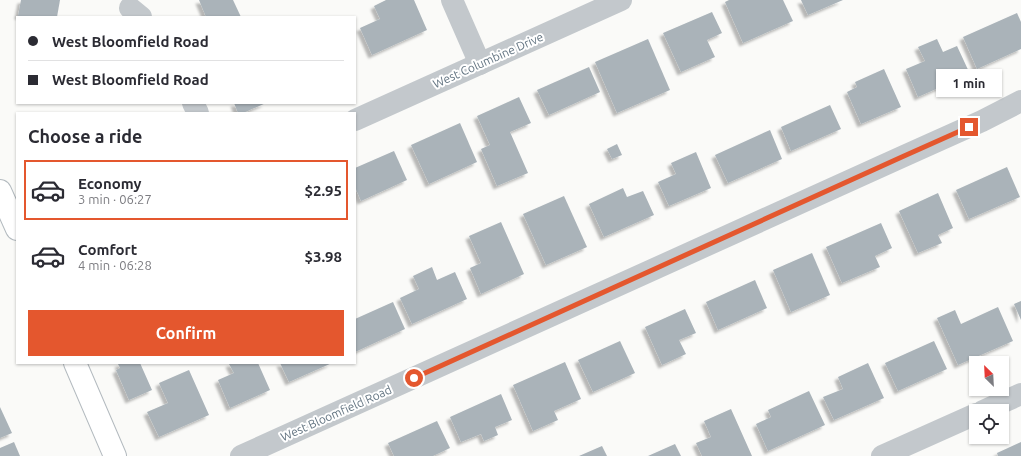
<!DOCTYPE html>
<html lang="en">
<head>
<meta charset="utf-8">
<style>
	body { margin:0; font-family:Ubuntu,sans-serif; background:#f7f7f7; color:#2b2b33; height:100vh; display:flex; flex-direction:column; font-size:15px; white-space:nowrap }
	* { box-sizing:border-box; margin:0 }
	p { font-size:13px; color:#7c7c81 }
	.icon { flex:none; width:22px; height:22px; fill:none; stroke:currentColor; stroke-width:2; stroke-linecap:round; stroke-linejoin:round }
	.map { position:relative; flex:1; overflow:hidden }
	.details { position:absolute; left:16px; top:112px; width:340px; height:252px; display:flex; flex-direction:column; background:#fff; border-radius:0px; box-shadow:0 1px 3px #0004 }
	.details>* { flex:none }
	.hud { position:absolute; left:16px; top:16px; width:340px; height:88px; border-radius:0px; box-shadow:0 1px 3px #0004; display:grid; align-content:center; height:88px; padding:0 12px; background:#fff }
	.needle { width:26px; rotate:336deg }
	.fabs { position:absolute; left:969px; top:356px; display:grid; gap:8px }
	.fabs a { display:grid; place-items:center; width:40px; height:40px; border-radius:0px; background:#fff; box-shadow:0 1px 3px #0004; font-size:20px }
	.end { position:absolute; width:18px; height:18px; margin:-9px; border:5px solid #e4572e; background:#fff; box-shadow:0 0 0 2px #fff }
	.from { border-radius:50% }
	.bubble { position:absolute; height:28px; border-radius:0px; background:#fff; box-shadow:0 1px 3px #0004; font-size:13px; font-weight:700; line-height:28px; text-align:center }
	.hud b { display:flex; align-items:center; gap:14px; height:38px; font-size:15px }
	.hud b+b { border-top:1px solid #e1e1e2 }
	.hud i { width:10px; height:10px; background:#2b2b33 }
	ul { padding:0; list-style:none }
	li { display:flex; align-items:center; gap:12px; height:60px; margin:0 8px 6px; padding:0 4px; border:2px solid transparent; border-radius:0px }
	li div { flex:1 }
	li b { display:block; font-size:15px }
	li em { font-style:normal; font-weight:700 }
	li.active { border-color:#e4572e }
	li>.icon { width:36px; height:36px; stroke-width:1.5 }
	h2 { padding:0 12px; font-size:18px; line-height:48px }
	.cta { display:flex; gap:8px; margin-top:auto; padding:8px 12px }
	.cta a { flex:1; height:46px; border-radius:0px; background:#e4572e; color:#fff; font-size:16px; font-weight:700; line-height:46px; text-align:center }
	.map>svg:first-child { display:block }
	.building { fill:#aab3b9; filter:url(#shadow) }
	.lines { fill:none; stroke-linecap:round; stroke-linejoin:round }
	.secondary-casing { stroke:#b3babf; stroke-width:24 }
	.street { stroke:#c3c8cc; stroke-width:22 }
	.secondary { stroke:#fff; stroke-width:22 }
	.route { stroke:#e4572e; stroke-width:5 }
	.labels { text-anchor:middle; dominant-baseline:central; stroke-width:4; stroke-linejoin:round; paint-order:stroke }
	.street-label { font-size:12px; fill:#657683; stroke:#fff }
</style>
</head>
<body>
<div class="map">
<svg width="1021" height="456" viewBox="0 0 1021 456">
	<defs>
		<filter id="shadow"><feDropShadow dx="-3.5" dy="3.5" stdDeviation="1" flood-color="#0004"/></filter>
	</defs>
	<rect width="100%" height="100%" fill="#fafaf8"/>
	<g class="building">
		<path d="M21,0H60L57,17L18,16Z"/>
		<path d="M199,0H233L241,17H206Z"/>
		<path d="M386,0H414L427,30L372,55L360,28L380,19L374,6Z"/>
		<path d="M729,0H783L793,21L743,43L725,2Z"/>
		<path d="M801,0H843L808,15Z"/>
		<path d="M712,12L722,33L707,40L715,57L681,72L663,33Z"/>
		<path d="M1017,13L1021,22V49L977,69L963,37Z"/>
		<path d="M648,39L670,90L617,113L595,62Z"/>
		<path d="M937,39L943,52L957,46L970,74L918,97L906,69L925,61L918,47Z"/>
		<path d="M589,67L600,92L549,115L537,90Z"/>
		<path d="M884,69L901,107L861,124L847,92L857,87L855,82Z"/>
		<path d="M519,97L531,123L510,132L528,173L497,186L481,149L490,145L477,116Z"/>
		<path d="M234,103H266L243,113H238Z"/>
		<path d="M830,105L841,129L791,151L781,127Z"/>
		<path d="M460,123L477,162L429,184L411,145Z"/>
		<path d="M770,130L782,159L728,183L715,155Z"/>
		<path d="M617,144L622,155L612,159L607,149Z"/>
		<path d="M394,151L407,180L361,201L355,187V168Z"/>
		<path d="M696,152L711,188L669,206L658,182L676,174L671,163Z"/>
		<path d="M1007,167L1020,197L969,219L956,190Z"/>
		<path d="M623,188L627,197L643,191L654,215L604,237L589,204Z"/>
		<path d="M938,193L953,228L938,235L942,243L918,253L899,211Z"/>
		<path d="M564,196L587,247L546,265L523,214Z"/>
		<path d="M501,222L524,274L481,294L470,268L481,263L469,236Z"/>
		<path d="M881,223L892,248L875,256L880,267L842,283L826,247Z"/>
		<path d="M812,253L830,295L791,312L773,270Z"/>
		<path d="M432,267L437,280L455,272L467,299L412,324L400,298L419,289L413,276Z"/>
		<path d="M755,280L767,308L718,330L706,302Z"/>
		<path d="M1021,301V320L1014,304Z"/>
		<path d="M393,302L405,329L355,352V319Z"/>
		<path d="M998,307L1013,341L958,365L937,318L955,310L961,324Z"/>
		<path d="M685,309L696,333L679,340L686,354L662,365L645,327Z"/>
		<path d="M620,341L635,373L593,392L578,360Z"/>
		<path d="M934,341L947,369L898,391L885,363Z"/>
		<path d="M565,362L581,399L554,411L558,420L533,431L513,385Z"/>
		<path d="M121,363H140L152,390L129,400L116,370L120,368L118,364Z"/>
		<path d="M231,363H258L270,390L230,408L218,380L234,373L229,364Z"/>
		<path d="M280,363H332L289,382Z"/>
		<path d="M868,363L884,398L834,420L823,397L843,389L838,377Z"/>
		<path d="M189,370L209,415L159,437L147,412L168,403L159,383Z"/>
		<path d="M809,391L825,425L768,451L756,424L771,417L768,410Z"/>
		<path d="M501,394L512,420L495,427L498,435L484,441L481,434L461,442L450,417Z"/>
		<path d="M0,407L12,433L0,438Z"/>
		<path d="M731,409L752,456H702L696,443L711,437L704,421Z"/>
		<path d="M437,421L450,448L433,456H394L388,443Z"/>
		<path d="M14,442L20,456H0V448Z"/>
		<path d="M1021,442V456H998L997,453Z"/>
		<path d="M675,444L681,456H648Z"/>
		<path d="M602,446L607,456H579Z"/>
	</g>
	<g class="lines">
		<g class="secondary-casing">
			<g id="secondary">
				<path d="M0,191L17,229"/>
				<path d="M75,363L115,456"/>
			</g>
		</g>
		<g class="street">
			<path d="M452,0L480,64"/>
			<path d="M130,8L141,17"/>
			<path d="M193,103L198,113"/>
			<path d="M355,120L621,0"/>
			<path d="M983,411L1021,394"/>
			<path d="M241,456L904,156L982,121L1021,101"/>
			<path d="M882,456L976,414"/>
		</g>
		<use href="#secondary" class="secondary"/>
	</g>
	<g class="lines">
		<path class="route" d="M414,378L904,156L969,127"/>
	</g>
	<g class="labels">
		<g class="street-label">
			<text transform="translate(488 60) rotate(-24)">West Columbine Drive</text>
			<text transform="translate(336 413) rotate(-24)">West Bloomfield Road</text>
		</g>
	</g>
</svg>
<div class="fabs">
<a><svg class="needle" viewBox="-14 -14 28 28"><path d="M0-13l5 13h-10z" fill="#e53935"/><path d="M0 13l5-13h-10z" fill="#7c7c81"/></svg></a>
<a><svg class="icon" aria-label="locate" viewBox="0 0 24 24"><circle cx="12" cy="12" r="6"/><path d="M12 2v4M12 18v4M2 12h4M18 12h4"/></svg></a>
</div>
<i class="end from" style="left:414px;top:378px"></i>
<i class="end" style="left:969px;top:127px"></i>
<div class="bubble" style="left:936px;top:69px;width:66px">1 min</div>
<div class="hud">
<b><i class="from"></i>West Bloomfield Road</b>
<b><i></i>West Bloomfield Road</b>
</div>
<section class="details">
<h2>Choose a ride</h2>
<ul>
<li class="active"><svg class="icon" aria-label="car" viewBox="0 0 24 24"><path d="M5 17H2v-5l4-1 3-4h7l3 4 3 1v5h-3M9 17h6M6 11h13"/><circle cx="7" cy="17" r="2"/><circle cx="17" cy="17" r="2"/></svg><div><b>Economy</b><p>3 min · 06:27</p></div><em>$2.95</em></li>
<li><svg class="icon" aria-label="car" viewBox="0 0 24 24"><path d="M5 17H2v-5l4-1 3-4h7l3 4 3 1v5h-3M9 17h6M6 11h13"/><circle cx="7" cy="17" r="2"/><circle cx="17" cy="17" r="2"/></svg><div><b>Comfort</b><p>4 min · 06:28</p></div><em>$3.98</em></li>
</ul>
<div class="cta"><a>Confirm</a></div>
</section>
</div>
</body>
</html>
